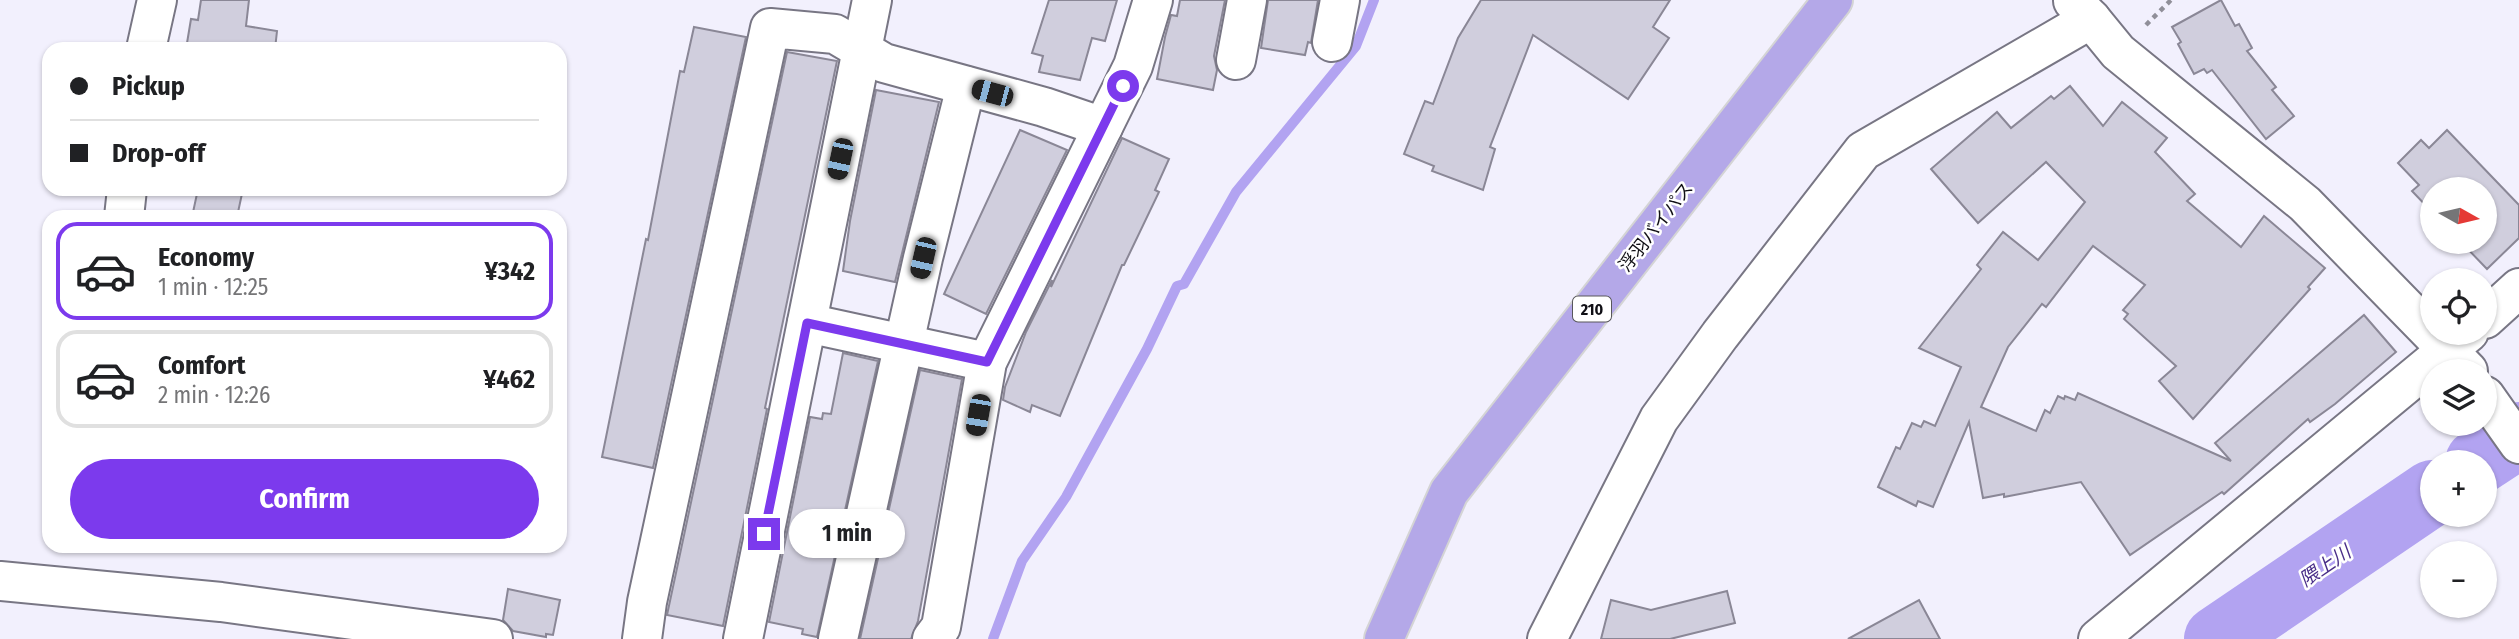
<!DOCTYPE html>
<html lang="en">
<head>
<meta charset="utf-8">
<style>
	body { margin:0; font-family:"Fira Sans Condensed","Noto Sans JP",sans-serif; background:#f6f6f6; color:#202124; height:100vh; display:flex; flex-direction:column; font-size:26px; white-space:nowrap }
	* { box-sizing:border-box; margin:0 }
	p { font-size:23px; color:#757577 }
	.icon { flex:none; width:38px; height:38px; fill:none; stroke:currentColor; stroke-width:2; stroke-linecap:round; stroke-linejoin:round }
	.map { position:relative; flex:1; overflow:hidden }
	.panel { position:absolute; left:42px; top:210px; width:525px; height:343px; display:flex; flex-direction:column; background:#fff; border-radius:21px; box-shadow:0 2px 5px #0004 }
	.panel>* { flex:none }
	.hud { position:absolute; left:42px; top:42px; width:525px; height:154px; border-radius:21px; box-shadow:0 2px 5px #0004; display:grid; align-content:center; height:154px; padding:0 28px; background:#fff }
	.needle { width:46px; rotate:98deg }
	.tools { position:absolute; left:2420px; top:177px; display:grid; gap:14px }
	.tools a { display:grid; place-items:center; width:77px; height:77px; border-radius:50%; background:#fff; box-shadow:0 2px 5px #0004; font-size:35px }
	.end { position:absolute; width:32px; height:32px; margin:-16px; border:9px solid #7c3aed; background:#fff; box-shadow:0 0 0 4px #fff }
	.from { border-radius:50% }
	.bubble { position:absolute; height:49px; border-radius:24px; background:#fff; box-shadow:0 2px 5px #0004; font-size:23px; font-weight:700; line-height:49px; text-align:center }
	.car { position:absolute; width:21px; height:42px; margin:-21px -10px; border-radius:9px; box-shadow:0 0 5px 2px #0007; background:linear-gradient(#222 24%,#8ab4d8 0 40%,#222 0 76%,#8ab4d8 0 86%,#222 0) }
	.hud b { display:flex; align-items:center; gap:24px; height:66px; font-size:26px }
	.hud b+b { border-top:2px solid #e0e0e0 }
	.hud i { width:18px; height:18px; background:#202124 }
	ul { padding:12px 0 0; list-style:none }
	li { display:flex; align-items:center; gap:21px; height:98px; margin:0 14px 10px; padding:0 14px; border:4px solid #e0e0e0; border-radius:21px }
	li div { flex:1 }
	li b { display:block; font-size:26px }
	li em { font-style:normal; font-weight:700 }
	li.selected { border-color:#7c3aed }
	li>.icon { width:63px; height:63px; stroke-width:1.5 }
	.primary-button { display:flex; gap:14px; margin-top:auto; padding:14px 28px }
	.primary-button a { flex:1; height:80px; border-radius:42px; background:#7c3aed; color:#fff; font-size:28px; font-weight:700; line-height:80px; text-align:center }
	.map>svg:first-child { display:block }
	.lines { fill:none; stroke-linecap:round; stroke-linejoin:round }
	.stream { stroke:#b2a3f1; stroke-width:10 }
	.river { stroke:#b2a3f1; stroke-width:66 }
	.building { fill:#d0cedd; stroke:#8a8796; stroke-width:2 }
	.minor-casing { stroke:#787684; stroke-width:42 }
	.highway-casing { stroke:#d4d4d5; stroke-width:42 }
	.path { stroke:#908f99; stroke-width:4.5; stroke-dasharray:5 5; stroke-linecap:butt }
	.minor { stroke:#fff; stroke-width:38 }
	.highway { stroke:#b4a8e8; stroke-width:38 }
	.route { stroke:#7c3aed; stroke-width:9 }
	.labels { text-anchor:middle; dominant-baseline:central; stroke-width:5; stroke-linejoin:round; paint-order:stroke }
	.shield { fill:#fff; stroke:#58575b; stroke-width:2 }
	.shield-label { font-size:16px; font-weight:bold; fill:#100f15 }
	.street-label { font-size:18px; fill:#100f15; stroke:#fff }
	.water-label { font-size:19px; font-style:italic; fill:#492e88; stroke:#fff }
</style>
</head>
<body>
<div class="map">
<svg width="2519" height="639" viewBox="0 0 2519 639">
	<rect width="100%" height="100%" fill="#f2f0fd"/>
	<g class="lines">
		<path class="stream" d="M993,639L1022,561L1066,497L1147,349L1177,286L1184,284L1236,192L1356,46L1374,0"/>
		<g class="river">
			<path d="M2478,462L2519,435"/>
			<path d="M2217,639L2432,493"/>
		</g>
	</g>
	<g class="building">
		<path d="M201,0H249L246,26L277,31L275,49H186L191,19L198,20Z"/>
		<path d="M1049,0H1117L1105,41L1092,38L1080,80L1039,72L1043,56L1032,53Z"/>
		<path d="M1180,0H1225L1214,56L1217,70L1213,90L1157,79L1165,37L1171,15L1177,16Z"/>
		<path d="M1268,0H1318L1311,43L1308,42L1305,55L1261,48Z"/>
		<path d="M1481,0H1670L1653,27L1669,38L1628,99L1533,35L1490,147L1495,149L1483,190L1432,171L1434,166L1404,154L1425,101L1433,104L1458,38Z"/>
		<path d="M2221,0L2235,26L2239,24L2252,48L2247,51L2276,87L2272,90L2294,116L2266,139L2212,70L2207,73L2204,69L2194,74L2178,44L2181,42L2172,27Z"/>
		<path d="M694,27L746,37L653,468L602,457L646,239L648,240L680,71L684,72Z"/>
		<path d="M787,52L837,61L765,408L767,409L723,626L667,615Z"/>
		<path d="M2070,86L2103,126L2122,102L2167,138L2155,152L2195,194L2187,201L2241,247L2264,216L2325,268L2308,287L2310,289L2193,419L2159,381L2176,366L2124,319L2128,314L2123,310L2145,285L2093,246L2046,307L2042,304L2008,347L1981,407L2036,431L2045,410L2050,413L2058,396L2064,399L2065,396L2075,400L2078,393L2231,461L2215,443L2364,315L2396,352L2335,404L2310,422L2308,419L2224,494L2222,492L2130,555L2081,482L2004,497V494L1983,498L1969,422L1933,507L1918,501L1916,506L1878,487L1896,447L1900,449L1912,423L1921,427L1924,421L1935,426L1961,367L1919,348L1981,269L1977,265L2003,232L2038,260L2085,202L2046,162L1978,223L1931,169L1997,112L2011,128L2051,96L2054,99Z"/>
		<path d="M876,90L939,102L895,282L843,271L850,221Z"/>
		<path d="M1020,130L1067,150L986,314L944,294Z"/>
		<path d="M2447,130L2519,205V238L2487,269L2461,242H2485V189H2432V212L2412,191L2419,185L2398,163L2421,140L2429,148Z"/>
		<path d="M1122,138L1169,159L1155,190L1159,192L1124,265H1122L1060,416L1032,405L1030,412L1003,400L1005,387L1026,332L1052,280L1051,287Z"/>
		<path d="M198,189H243L237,217H192Z"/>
		<path d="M843,353L878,361L817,637L802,634L803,629L769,622L810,417L822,419L823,413L831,414Z"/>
		<path d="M920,370L962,379L918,621L911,639H860Z"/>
		<path d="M508,589L560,600L553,635L546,634V637L513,631L503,620Z"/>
		<path d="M1727,591L1735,623L1670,639H1601L1611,600L1651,610Z"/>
		<path d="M1919,600L1940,639H1848Z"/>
	</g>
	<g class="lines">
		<g class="minor-casing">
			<g id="minor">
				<path d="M2073,1L2091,19L2118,52L2305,204L2468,371"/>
				<path d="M1332,42L1340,0"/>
				<path d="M146,49L157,0"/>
				<path d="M1236,60L1247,0"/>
				<path d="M124,217L127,189"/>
				<path d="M2485,319L2519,288"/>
				<path d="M807,323L987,362"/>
				<path d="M2485,396L2519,444"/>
				<path d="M0,581L221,602L493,639"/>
				<path d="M642,639L647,602L770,28L835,34L884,63L1044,107L1103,127"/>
				<path d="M743,639L872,0"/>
				<path d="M838,639L923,258L966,86"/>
				<path d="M932,639L941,627L987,362L1133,66L1153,0"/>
				<path d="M1547,639L1659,419L1720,335L1863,151L2091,19"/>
				<path d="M2098,639L2469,332"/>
			</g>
		</g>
		<g class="highway-casing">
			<path id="highway" d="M1384,639L1449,492L1833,0"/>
		</g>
		<path class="path" d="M2146,25L2171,0"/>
		<use href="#minor" class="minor"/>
		<use href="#highway" class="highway"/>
	</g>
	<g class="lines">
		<path class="route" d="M764,534L807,323L987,362L1123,86"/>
	</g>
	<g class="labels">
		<rect class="shield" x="1573" y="296.5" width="38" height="25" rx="5"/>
		<g class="shield-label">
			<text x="1592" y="309">210</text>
		</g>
		<g class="street-label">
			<text transform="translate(1656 227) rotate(-52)">浮羽バイパス</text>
		</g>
		<g class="water-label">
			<text transform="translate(2325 566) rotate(-34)">隈上川</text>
		</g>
	</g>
</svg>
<div class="tools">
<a><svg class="needle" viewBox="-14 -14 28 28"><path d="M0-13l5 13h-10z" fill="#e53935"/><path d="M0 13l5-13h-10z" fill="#757577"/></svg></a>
<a><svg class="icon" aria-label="locate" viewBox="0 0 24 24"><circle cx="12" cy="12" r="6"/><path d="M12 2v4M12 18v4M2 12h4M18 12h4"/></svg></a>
<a><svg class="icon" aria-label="layers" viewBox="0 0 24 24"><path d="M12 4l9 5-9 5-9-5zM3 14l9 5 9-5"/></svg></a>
<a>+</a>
<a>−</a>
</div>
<i class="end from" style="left:1123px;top:86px"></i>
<i class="end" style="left:764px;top:534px"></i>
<div class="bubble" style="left:789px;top:509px;width:116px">1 min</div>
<i class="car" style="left:992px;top:93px;rotate:285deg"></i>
<i class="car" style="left:840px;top:159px;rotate:192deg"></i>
<i class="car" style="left:923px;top:258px;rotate:193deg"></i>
<i class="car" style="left:978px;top:415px;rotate:190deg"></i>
<div class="hud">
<b><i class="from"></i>Pickup</b>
<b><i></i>Drop-off</b>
</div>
<section class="panel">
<ul>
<li class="selected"><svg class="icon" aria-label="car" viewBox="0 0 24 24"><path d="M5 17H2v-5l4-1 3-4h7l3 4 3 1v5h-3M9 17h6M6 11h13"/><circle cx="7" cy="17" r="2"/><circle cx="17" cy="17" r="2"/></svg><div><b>Economy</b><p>1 min · 12:25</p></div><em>¥342</em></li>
<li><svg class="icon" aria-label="car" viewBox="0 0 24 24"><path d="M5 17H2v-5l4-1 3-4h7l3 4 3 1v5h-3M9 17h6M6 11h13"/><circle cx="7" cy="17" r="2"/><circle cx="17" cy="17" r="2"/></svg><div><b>Comfort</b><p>2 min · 12:26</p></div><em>¥462</em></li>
</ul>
<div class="primary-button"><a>Confirm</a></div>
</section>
</div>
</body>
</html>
